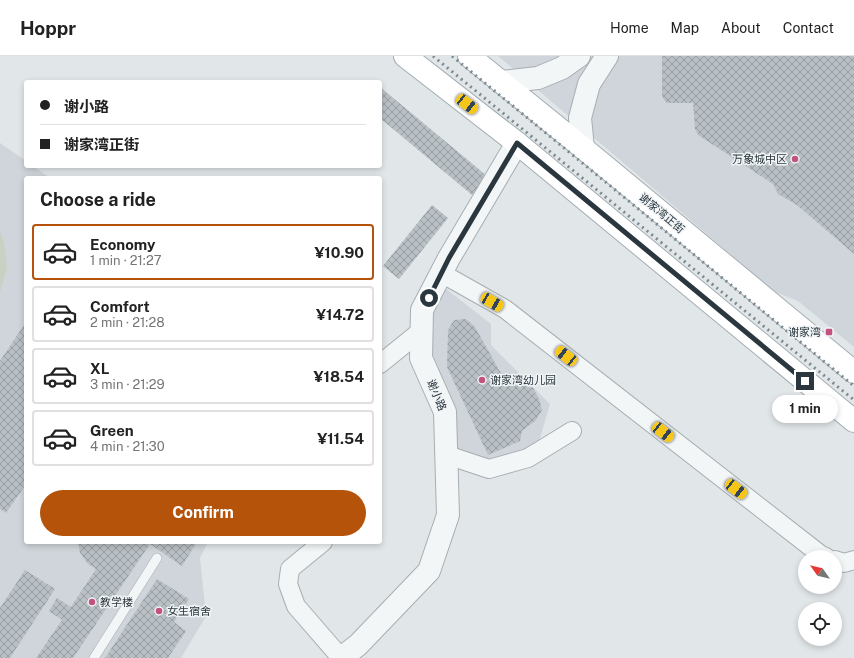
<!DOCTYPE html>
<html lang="en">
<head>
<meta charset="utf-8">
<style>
	body { margin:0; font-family:"Public Sans","Noto Sans SC",sans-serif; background:#f2f2f2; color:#222; height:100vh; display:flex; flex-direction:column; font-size:15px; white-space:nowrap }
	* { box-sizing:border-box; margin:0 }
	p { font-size:13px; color:#767676 }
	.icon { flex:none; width:22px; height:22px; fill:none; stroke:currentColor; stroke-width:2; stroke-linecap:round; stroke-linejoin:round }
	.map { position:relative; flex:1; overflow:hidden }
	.side { position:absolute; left:24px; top:120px; width:358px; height:368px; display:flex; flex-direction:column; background:#fff; border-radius:4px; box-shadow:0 2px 6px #0003 }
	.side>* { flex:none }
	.hud { position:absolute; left:24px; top:24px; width:358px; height:88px; border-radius:4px; box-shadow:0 2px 6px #0003; display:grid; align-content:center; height:88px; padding:0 16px; background:#fff }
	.needle { width:26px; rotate:304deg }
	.buttons { position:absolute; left:798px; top:494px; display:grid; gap:8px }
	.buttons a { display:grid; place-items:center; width:44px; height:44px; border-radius:50%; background:#fff; box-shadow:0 2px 6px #0003; font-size:20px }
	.end { position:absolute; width:18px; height:18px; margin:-9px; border:5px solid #2b373e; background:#fff; box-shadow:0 0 0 2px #fff }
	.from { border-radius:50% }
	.bubble { position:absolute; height:28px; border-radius:14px; background:#fff; box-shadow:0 2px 6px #0003; font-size:13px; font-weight:700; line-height:28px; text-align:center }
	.car { position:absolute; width:12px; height:24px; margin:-12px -6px; border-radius:5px; box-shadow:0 0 3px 1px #0007; background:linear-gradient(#f5c518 24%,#345 0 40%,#f5c518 0 76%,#345 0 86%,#f5c518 0) }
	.hud b { display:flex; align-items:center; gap:14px; height:38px; font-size:15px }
	.hud b+b { border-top:1px solid #e0e0e0 }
	.hud i { width:10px; height:10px; background:#222 }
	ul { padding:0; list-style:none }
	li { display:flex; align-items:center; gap:12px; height:56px; margin:0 8px 6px; padding:0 8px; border:2px solid #e0e0e0; border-radius:4px }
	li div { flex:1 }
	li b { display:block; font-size:15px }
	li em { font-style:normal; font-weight:700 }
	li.current { border-color:#b45309 }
	li>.icon { width:36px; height:36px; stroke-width:1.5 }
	h2 { padding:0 16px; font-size:18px; line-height:48px }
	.button { display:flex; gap:8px; margin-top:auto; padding:8px 16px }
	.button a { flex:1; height:46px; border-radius:24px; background:#b45309; color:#fff; font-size:16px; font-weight:700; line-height:46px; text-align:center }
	header { display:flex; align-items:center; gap:24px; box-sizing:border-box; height:56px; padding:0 20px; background:#fff; border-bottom:1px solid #e0e0e0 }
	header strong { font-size:19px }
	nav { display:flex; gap:22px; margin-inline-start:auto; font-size:14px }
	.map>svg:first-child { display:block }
	.built { fill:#cfd5da }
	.pitch { fill:#cad1c3 }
	.building { fill:url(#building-cross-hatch) }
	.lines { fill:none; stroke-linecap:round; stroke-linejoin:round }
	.service-casing { stroke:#a7aeb2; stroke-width:10 }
	.minor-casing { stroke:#a7aeb2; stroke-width:20 }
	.tertiary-casing { stroke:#a7aeb2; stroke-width:24 }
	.primary-casing { stroke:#a2adb3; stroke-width:24 }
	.service { stroke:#f3f6f7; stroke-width:9 }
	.minor { stroke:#f3f6f7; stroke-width:18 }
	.tertiary { stroke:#f3f6f7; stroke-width:22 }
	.primary { stroke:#fff; stroke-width:22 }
	.rail { stroke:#7c8990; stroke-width:3; stroke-dasharray:2 4; stroke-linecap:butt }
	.route { stroke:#2b373e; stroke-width:5 }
	.poi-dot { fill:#c1537e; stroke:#f0f4f6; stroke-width:1.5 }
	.labels { text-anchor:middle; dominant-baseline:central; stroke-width:3; stroke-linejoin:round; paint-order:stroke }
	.poi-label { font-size:11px; fill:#2b373e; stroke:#f0f4f6; text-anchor:start }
	.street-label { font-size:11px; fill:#2b373e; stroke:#f0f4f6 }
</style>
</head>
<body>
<header>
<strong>Hoppr</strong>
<nav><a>Home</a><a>Map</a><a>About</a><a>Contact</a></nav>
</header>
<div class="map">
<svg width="854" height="602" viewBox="0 0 854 602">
	<defs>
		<pattern id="building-cross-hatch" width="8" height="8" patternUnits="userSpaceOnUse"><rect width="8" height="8" fill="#b9c0c5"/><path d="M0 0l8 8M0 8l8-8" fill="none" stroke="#979da1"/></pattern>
	</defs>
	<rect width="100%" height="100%" fill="#e1e6e8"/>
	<g class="built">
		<path d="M498,0H854V291L798,245L775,236Z"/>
		<path d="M0,87L26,105V110H33L50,122H26V486H208L200,502L206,560L181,602H0Z"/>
		<path d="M441,229L491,268V289L550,348L538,389L491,408L454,396L426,299L427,256Z"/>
	</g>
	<path class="pitch" d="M0,176L4,186L7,212L0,236Z"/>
	<g class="building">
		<path d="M662,0H854V198L797,149L778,138L773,128L698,79L695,73L693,47H667L664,44L662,40Z"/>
		<path d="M380,31L487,120L472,139L380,62Z"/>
		<path d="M432,149L448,162L399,223L383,210Z"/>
		<path d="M466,263L475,271L508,330L523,329L533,332L539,343L542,354L536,364L522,375L520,385L488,399L447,311L448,274L454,264Z"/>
		<path d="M26,266V428L6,457L0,453V305Z"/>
		<path d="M78,486H197L182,510L150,488L73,602H36L62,564L49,555L57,542L71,551L96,513L88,508L80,497Z"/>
		<path d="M25,514L55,533L10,602H0V552Z"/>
		<path d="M157,523L189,543L174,566L186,575L168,602H105Z"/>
	</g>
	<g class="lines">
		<g class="service-casing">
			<path id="service" d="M94,602L157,502"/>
		</g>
		<g class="minor-casing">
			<g id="minor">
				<path d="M441,217L505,253L821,499L826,501"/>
				<path d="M380,308L422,274"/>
				<path d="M447,399L489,413L528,402L572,375"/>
				<path d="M323,486L290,513L288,528L296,550L341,602"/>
				<path d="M835,504L844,507L854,504"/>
			</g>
		</g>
		<g class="tertiary-casing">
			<g id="tertiary">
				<path d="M501,26L538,22L562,12L579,0"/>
				<path d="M583,92L580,62L589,28L607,0"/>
				<path d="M341,602L358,589L429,515L448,459L445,356L421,302L422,254L449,202L517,87"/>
			</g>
		</g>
		<g class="primary-casing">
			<g id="primary">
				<path d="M405,0L517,87L854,365"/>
				<path d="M469,0L583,92L854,316"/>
			</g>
		</g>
		<use href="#service" class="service"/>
		<use href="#minor" class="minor"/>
		<use href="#tertiary" class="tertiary"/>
		<use href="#primary" class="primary"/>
		<g class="rail">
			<path d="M433,0L854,344"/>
			<path d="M452,0L854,330"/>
		</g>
	</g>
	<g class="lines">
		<path class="route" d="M429,242L449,202L517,87L805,325"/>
	</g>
	<g class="poi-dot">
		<circle cx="795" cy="103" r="4"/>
		<rect x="825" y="272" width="8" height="8" rx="2"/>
		<circle cx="482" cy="324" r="4"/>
		<circle cx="92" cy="546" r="4"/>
		<circle cx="159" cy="555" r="4"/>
	</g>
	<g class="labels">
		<g class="poi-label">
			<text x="787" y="103" text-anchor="end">万象城中区</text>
			<text x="821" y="276" text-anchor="end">谢家湾</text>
			<text x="490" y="324">谢家湾幼儿园</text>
			<text x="100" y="546">教学楼</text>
			<text x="167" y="555">女生宿舍</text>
		</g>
		<g class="street-label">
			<text transform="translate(662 157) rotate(40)">谢家湾正街</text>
			<text transform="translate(437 339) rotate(68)">谢小路</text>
		</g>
	</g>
</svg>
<div class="buttons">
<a><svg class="needle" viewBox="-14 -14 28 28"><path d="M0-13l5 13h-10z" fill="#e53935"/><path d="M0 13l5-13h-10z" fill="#767676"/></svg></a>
<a><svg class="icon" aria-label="locate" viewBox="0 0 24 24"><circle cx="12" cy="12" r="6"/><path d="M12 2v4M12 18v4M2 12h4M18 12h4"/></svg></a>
</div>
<i class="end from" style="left:429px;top:242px"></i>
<i class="end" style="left:805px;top:325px"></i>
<div class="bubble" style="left:772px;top:339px;width:66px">1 min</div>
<i class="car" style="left:467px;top:48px;rotate:128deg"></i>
<i class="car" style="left:492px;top:246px;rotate:120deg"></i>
<i class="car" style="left:566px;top:300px;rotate:308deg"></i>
<i class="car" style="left:663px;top:376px;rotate:128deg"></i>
<i class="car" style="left:736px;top:433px;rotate:128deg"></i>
<div class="hud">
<b><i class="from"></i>谢小路</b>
<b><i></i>谢家湾正街</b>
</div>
<section class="side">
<h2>Choose a ride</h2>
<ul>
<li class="current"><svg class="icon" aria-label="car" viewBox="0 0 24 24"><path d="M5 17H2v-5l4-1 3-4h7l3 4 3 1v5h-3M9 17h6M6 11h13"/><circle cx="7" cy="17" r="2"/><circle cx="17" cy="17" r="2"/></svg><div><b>Economy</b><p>1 min · 21:27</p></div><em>¥10.90</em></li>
<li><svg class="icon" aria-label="car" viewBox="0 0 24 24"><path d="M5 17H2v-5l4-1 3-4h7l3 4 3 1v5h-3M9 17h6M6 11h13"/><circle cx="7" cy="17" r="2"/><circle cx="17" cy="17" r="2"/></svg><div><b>Comfort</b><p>2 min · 21:28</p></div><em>¥14.72</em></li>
<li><svg class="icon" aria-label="car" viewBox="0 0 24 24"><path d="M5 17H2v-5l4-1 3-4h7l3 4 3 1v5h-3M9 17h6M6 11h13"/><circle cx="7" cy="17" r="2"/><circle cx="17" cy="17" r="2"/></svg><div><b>XL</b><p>3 min · 21:29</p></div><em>¥18.54</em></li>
<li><svg class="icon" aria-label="car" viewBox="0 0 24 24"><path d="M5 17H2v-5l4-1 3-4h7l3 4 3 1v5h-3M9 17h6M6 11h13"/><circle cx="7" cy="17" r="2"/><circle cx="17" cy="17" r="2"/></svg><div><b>Green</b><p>4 min · 21:30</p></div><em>¥11.54</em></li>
</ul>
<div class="button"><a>Confirm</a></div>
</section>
</div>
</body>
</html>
